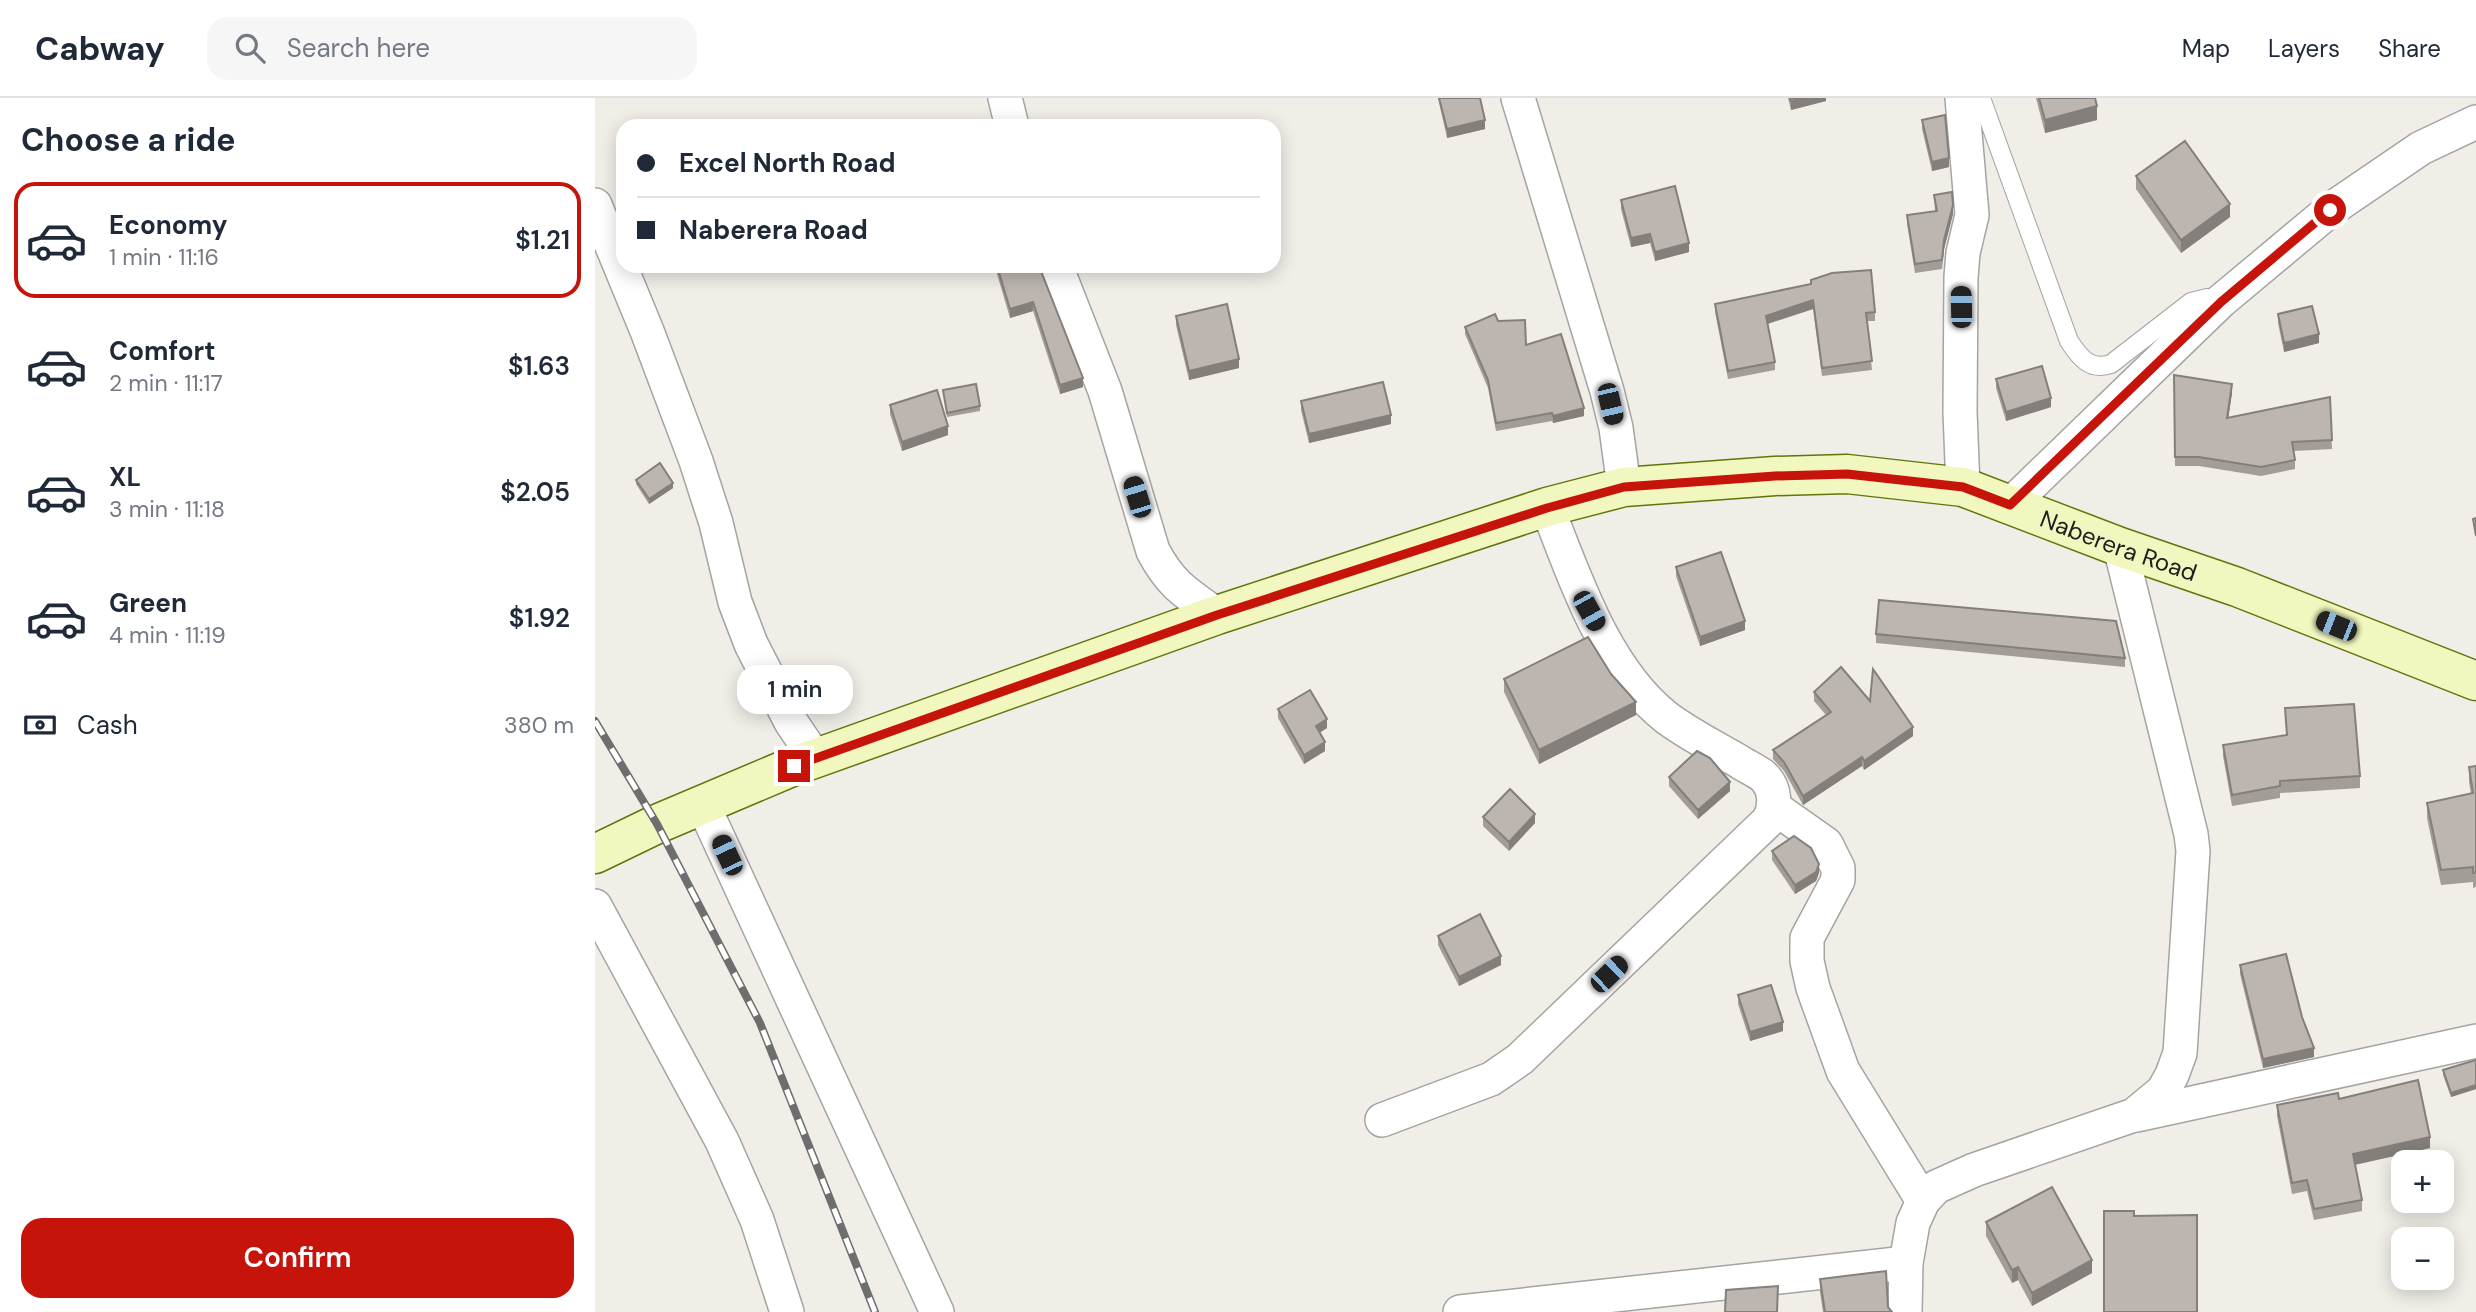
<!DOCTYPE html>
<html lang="en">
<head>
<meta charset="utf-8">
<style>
	body { margin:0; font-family:"DM Sans",sans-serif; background:#f6f6f7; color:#1f2937; height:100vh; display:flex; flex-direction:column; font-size:26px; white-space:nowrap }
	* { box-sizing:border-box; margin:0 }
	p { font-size:23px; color:#747a83 }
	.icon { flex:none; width:38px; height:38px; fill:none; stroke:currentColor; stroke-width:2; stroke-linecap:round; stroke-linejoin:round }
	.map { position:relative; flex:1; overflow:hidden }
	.side { display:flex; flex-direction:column; background:#fff; width:595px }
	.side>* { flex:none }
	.top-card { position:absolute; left:21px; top:21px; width:665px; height:154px; border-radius:21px; box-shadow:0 4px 18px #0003; display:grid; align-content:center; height:154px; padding:0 21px; background:#fff }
	.tools { position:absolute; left:1796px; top:1052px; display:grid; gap:14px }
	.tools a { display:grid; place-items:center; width:63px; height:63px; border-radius:14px; background:#fff; box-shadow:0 4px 18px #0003; font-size:35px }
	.end { position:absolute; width:32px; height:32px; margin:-16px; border:9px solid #c6140a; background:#fff; box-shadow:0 0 0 4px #fff }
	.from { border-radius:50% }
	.bubble { position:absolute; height:49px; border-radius:21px; background:#fff; box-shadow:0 4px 18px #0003; font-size:23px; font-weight:600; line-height:49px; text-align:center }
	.car { position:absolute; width:21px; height:42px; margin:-21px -10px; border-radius:9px; box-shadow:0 0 5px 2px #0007; background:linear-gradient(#222 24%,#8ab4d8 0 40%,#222 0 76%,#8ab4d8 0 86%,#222 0) }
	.top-card b { display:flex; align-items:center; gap:24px; height:66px; font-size:26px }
	.top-card b+b { border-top:2px solid #e0e1e3 }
	.top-card i { width:18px; height:18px; background:#1f2937 }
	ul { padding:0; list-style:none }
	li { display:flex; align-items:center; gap:21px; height:116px; margin:0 14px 10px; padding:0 7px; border:4px solid transparent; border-radius:21px }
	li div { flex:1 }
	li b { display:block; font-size:26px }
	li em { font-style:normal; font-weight:600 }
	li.on { border-color:#c6140a }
	li>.icon { width:63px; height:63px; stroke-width:1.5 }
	h2 { padding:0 21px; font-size:32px; line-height:84px }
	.pay { display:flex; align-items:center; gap:18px; height:77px; padding:0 21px; font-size:26px }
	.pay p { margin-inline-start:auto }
	.cta { display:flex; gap:14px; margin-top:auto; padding:14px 21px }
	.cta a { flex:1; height:80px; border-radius:21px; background:#c6140a; color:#fff; font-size:28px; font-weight:600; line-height:80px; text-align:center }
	header { display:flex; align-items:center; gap:42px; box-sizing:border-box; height:98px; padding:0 35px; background:#fff; border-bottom:2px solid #e0e1e3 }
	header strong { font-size:33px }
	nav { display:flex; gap:38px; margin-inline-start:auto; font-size:24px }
	.search { width:490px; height:63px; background:#f6f6f7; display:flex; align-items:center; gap:18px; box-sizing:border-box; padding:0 24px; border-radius:21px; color:#747a83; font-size:26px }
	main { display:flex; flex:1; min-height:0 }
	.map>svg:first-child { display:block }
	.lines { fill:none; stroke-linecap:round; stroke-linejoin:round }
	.lane-casing { stroke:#a4a4a4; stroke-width:20 }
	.street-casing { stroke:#a4a4a4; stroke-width:36 }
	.secondary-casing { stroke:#63740a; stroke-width:41 }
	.lane { stroke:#fff; stroke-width:18 }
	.street { stroke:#fff; stroke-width:33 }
	.secondary { stroke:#f1f7be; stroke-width:38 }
	.rail-casing { stroke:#6e6e6e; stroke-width:8 }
	.rail { stroke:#fff; stroke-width:5; stroke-dasharray:16; stroke-linecap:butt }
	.wall { fill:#a39d97 }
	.shaded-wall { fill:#847f7b }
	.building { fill:#bdb6b0; stroke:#847f7b; stroke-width:2 }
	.route { stroke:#c6140a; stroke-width:9 }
	.labels { text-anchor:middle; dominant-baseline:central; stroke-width:7; stroke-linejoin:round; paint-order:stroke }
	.street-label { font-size:24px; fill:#202020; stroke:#fff }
</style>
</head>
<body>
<header>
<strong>Cabway</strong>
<div class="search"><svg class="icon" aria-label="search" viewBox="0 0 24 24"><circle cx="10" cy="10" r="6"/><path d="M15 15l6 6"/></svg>Search here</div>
<nav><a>Map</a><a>Layers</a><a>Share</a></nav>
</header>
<main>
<section class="side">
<h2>Choose a ride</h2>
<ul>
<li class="on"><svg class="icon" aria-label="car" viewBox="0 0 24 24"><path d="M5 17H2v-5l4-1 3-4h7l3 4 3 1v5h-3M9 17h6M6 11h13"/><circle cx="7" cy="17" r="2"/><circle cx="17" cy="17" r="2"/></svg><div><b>Economy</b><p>1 min · 11:16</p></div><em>$1.21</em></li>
<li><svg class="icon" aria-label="car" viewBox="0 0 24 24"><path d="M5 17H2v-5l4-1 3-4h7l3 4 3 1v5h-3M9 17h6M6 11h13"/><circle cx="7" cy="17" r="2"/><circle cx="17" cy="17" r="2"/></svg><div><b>Comfort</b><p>2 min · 11:17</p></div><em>$1.63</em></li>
<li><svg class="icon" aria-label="car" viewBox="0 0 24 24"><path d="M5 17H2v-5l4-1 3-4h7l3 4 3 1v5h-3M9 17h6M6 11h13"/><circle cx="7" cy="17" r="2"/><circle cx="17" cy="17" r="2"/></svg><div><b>XL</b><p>3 min · 11:18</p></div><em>$2.05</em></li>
<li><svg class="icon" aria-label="car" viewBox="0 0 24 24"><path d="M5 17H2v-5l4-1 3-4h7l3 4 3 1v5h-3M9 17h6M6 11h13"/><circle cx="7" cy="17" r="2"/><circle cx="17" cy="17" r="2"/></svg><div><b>Green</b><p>4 min · 11:19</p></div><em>$1.92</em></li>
</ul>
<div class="pay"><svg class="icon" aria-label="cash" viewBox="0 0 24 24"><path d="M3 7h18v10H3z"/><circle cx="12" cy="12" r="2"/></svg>Cash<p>380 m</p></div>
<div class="cta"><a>Confirm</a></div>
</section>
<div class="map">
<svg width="1881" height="1214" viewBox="0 0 1881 1214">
	<rect width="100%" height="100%" fill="#f0eee7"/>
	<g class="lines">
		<g class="lane-casing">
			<path id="lane" d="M1386,0L1474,243C1485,260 1495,273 1516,266L1596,204L1612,200L1626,203"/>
		</g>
		<g class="street-casing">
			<g id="street">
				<path d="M410,0L417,28"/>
				<path d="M923,0L1012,293L1021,330L1029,389"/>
				<path d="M1367,0L1377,117L1368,155L1366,179L1365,314L1368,389"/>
				<path d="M0,107L52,233L101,363L121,425L140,504L156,546L196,624L221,661"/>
				<path d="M461,168L510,293L558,453C576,487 591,495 622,517"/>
				<path d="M1415,407L1626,203L1735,112L1826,50L1881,24"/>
				<path d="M108,707L342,1214"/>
				<path d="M1180,710L1231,746L1243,770V782L1212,840V863L1218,890L1248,973L1328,1103"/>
				<path d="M0,808L127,1043L162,1122L192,1214"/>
				<path d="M1542,1017L1881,943"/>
				<path d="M787,1022L896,981L925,961L1174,722C1181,708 1181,690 1168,678C1162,673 1152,669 1145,664C1121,650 1095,637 1072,620C1010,572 980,480 952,409"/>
				<path d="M865,1214L1311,1165"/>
				<path d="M1310,1214L1311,1165L1318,1125L1328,1103L1341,1089L1379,1072L1539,1017L1568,993L1577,977L1585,955L1598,753L1596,736L1525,449"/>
			</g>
		</g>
		<g class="secondary-casing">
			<g id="secondary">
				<path id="s1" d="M0,756L62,726L199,668L622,517L952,409L1029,389L1180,378L1252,376L1368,389L1525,449L1642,489L1881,583"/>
			</g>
		</g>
		<use href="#lane" class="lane"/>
		<use href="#street" class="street"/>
		<use href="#secondary" class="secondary"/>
		<g class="rail-casing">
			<path id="rail" d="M0,623L62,726L165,925L280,1214"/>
		</g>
		<use href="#rail" class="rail"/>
	</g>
	<g class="wall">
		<path d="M843,0H885L890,31L852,40Z"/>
		<path d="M1193,0H1231V3L1196,12Z"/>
		<path d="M1441,0H1500L1502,22L1450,35Z"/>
		<path d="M1327,22L1354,69L1337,73L1327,31Z"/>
		<path d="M1541,78L1635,119L1586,155L1541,91Z"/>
		<path d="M1339,97L1358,116L1349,151L1347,171L1320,175L1312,126V117L1340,113Z"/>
		<path d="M1026,102L1094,154L1060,163L1055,145L1036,149L1026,111Z"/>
		<path d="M402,168H444L488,289L465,296L438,213L415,220L402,176Z"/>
		<path d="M1216,186L1280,214V223H1272L1277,272L1227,278L1218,211L1173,226L1180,264V272L1133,281L1120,214V206Z"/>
		<path d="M1683,216L1724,245L1689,254L1683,225Z"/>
		<path d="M581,218L644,270L594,282L581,227Z"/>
		<path d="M903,223L931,247L989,318L958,325L957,323L901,333L893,290L870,236V229Z"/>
		<path d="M1579,277L1637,295L1633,320L1735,299L1737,351L1699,353L1700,362V371L1666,378L1604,368H1580Z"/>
		<path d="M1401,281L1456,309L1411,323L1401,290Z"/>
		<path d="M348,292L385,308V313L352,319Z"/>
		<path d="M706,303L796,326L714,345L706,312Z"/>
		<path d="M295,307L353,337L307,353L295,316Z"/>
		<path d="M41,382L78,390L54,406L41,386Z"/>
		<path d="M1081,469L1150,532L1105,548L1081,478Z"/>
		<path d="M1281,536L1530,560V569L1281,545Z"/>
		<path d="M1016,576L1041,617L944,666L909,594V581Z"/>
		<path d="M1219,594L1275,603L1318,638L1269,672L1267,668L1208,707L1189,673L1178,661V652L1231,617L1219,603Z"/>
		<path d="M1690,610L1765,678V690L1685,695V700L1637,708L1628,658V647L1692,637Z"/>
		<path d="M683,611L732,630L725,634L730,653L709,666L683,620Z"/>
		<path d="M1881,668V789L1878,790V784L1846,787L1832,720V705L1876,696L1874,684V669Z"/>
		<path d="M1074,679L1135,693L1103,721L1074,688Z"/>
		<path d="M888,719L940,725L914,753L888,728Z"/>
		<path d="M1177,753L1224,775L1221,783L1200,796L1177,762Z"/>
		<path d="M843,838L906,867L864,888L843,847Z"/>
		<path d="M1645,867L1707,919L1719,959L1668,970L1645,876Z"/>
		<path d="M1143,897L1188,933L1155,943L1143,906Z"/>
		<path d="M1881,962V991L1856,999L1848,977V972Z"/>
		<path d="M1744,1001L1835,1050L1760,1067L1767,1102V1113L1719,1122L1712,1093L1697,1096L1682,1018V1007Z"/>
		<path d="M1391,1124L1497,1175L1437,1208L1423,1182L1417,1185L1391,1138Z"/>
		<path d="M1225,1181L1293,1209L1297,1214H1228L1225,1194Z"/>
	</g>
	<g class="shaded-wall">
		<path d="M1208,0H1231V3L1196,12V3Z"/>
		<path d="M1502,8V22L1450,35V22Z"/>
		<path d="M890,22V31L852,40V31Z"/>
		<path d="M1354,60V69L1337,73V64Z"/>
		<path d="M1635,106V119L1586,155V142Z"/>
		<path d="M1358,107V116L1349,151L1347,171L1349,142Z"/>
		<path d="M1055,136V145L1036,149V140Z"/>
		<path d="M1094,145V154L1060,163V154Z"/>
		<path d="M1218,202V211L1171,226V218Z"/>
		<path d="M438,204V213L415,220V211Z"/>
		<path d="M1724,236V245L1689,254V245Z"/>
		<path d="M644,261V270L594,282V273Z"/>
		<path d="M488,280V289L465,296V287Z"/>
		<path d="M1637,286V295L1632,329V320Z"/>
		<path d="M1456,300V309L1411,323V314Z"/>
		<path d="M989,310V318L958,325V318Z"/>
		<path d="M796,317V326L714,345V336Z"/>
		<path d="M353,328V337L307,353V344Z"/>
		<path d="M78,385V390L54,406V401Z"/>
		<path d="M1150,523V532L1105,548V539Z"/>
		<path d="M1041,604V617L944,666V652Z"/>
		<path d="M732,621V630L721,637V628Z"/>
		<path d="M1318,629V638L1269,672V663Z"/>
		<path d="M730,644V653L709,666V657Z"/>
		<path d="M1267,659V668L1208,707V698Z"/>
		<path d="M1135,684V693L1103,721V712Z"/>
		<path d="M940,716V725L914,753V744Z"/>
		<path d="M1224,766V775L1221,783L1200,796V787Z"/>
		<path d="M906,858V867L864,888V879Z"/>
		<path d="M1188,924V933L1155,943V934Z"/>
		<path d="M1719,950V959L1668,970V961Z"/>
		<path d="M1881,987V991L1856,999V995Z"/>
		<path d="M1835,1039V1050L1758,1067V1056Z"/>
		<path d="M1497,1162V1175L1437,1208V1195Z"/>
		<path d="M1423,1169V1182L1417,1185V1172Z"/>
	</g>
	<g class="building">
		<path d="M844,0H885L890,22L852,31Z"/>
		<path d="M1195,0H1208L1196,3Z"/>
		<path d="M1444,0H1500L1502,8L1450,22Z"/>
		<path d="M1350,17L1354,60L1337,64L1327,22Z"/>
		<path d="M1590,43L1635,106L1586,142L1541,78Z"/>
		<path d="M1080,88L1094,145L1060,154L1055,136L1036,140L1026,102Z"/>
		<path d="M1357,94L1358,107L1349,142L1347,162L1320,166L1312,117L1342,113L1339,97Z"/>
		<path d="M402,168H444L488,280L465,287L438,204L415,211Z"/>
		<path d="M1276,172L1280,214L1271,215L1277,263L1227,270L1218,202L1171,218L1180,264L1133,273L1120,206L1216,186V182L1237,175Z"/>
		<path d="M632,206L644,261L594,273L581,218Z"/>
		<path d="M1717,208L1724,236L1689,245L1683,216Z"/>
		<path d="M900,216L903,223L930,222L931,247L966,236L989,310L958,318L957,315L901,325L893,282L870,229Z"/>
		<path d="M1447,268L1456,300L1411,314L1401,281Z"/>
		<path d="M1579,277L1637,286L1632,320L1735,299L1737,342L1697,344L1700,362L1666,369L1604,359H1580Z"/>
		<path d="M788,284L796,317L714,336L706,303Z"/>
		<path d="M381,286L385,308L352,315L348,292Z"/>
		<path d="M342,292L353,328L307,344L295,307Z"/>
		<path d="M65,365L78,385L54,401L41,382Z"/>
		<path d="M1881,420V438L1878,421Z"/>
		<path d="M1126,454L1150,523L1105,539L1081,469Z"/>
		<path d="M1284,502L1521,523L1530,560L1281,536Z"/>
		<path d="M993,539L1016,576L1041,604L944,652L909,581Z"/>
		<path d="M1246,569L1275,603L1278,571L1318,629L1269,663L1267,659L1208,698L1189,664L1178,652L1236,614L1219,594Z"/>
		<path d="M715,592L732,621L721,628L730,644L709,657L683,611Z"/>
		<path d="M1759,606L1765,678L1685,683V688L1637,697L1628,647L1692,637L1690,610Z"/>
		<path d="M1102,653L1115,660L1135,684L1103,712L1074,679Z"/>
		<path d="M1881,668V774L1878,775V769L1846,772L1832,705L1878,695L1874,669Z"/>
		<path d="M915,691L940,716L914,744L888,719Z"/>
		<path d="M1199,738L1216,750L1224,766L1221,774L1200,787L1177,753Z"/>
		<path d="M885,816L906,858L864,879L843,838Z"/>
		<path d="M1691,856L1707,919L1719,950L1668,961L1645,867Z"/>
		<path d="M1176,887L1188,924L1155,934L1143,897Z"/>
		<path d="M1881,962V987L1856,995L1848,972Z"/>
		<path d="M1823,982L1835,1039L1758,1056L1767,1102L1719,1111L1712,1082L1697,1085L1682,1007L1743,995L1744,1001Z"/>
		<path d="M1457,1089L1497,1162L1437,1195L1423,1169L1417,1172L1391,1124Z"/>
		<path d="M1509,1113H1539V1118L1602,1117V1214H1509Z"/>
		<path d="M1291,1173L1293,1209L1297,1214H1230L1225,1181Z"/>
		<path d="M1183,1188L1182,1214H1130L1131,1192Z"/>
	</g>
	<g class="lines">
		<path class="route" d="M199,668L622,517L952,410L1029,389L1180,378L1252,376L1368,389L1415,407L1626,204L1735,112"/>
	</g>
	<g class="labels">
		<g class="street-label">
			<text stroke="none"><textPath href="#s1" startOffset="1600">Naberera Road</textPath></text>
		</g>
	</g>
</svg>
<div class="tools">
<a>+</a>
<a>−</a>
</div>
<i class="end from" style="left:1735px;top:112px"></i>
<i class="end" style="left:199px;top:668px"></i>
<div class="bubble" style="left:142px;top:567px;width:116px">1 min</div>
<i class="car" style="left:1366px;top:209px;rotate:359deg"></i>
<i class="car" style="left:1015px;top:306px;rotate:167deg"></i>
<i class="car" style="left:542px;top:399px;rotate:343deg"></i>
<i class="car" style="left:994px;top:513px;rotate:151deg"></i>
<i class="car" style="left:1741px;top:528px;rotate:292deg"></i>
<i class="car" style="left:132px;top:757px;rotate:335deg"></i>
<i class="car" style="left:1014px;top:876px;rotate:46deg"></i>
<div class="top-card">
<b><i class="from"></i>Excel North Road</b>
<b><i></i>Naberera Road</b>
</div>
</div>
</main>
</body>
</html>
